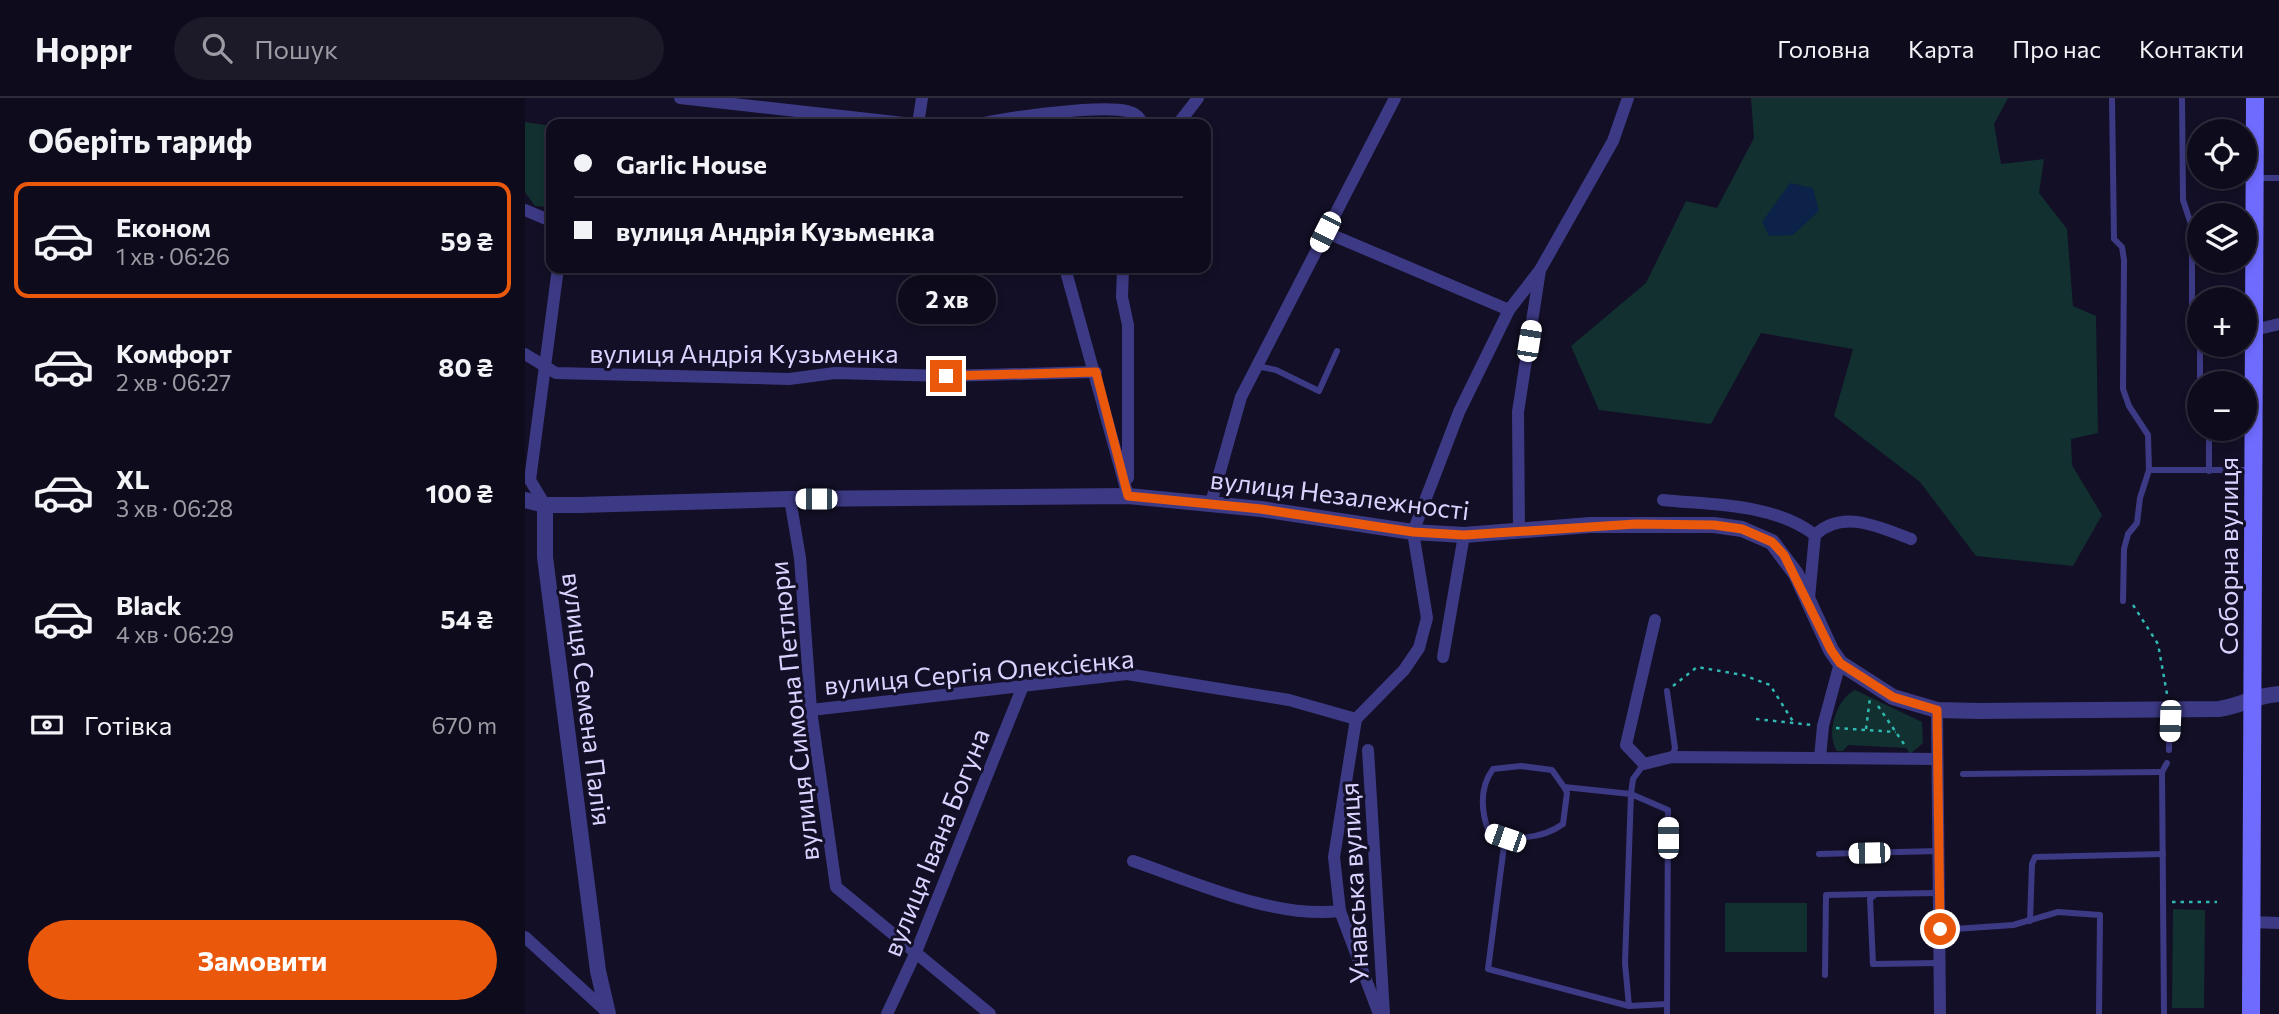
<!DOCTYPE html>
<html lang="uk">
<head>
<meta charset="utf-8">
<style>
	body { margin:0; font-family:Commissioner,sans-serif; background:#1c1929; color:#f1f3f6; height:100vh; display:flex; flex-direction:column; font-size:26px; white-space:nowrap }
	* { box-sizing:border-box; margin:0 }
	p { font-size:23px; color:#9b9ba3 }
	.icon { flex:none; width:38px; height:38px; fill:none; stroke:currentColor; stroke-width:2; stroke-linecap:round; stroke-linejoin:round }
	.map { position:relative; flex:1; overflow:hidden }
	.sheet { display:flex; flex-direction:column; background:#0e0b1c; width:525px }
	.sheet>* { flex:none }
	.top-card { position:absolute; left:21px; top:21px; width:665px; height:154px; border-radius:14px; box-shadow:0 4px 10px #0003,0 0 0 2px #2e2b3b; display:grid; align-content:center; height:154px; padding:0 28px; background:#0e0b1c }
	.buttons { position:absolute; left:1662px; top:21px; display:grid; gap:14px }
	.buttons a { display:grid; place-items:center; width:70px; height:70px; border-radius:50%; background:#0e0b1c; box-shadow:0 4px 10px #0003,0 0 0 2px #2e2b3b; font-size:35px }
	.end { position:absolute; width:32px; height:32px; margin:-16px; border:9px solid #ea580c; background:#fff; box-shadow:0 0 0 4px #fff }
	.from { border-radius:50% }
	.bubble { position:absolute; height:49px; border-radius:24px; background:#0e0b1c; box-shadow:0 4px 10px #0003,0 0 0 2px #2e2b3b; font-size:23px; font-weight:700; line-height:49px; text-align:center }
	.car { position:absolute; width:21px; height:42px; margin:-21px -10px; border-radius:9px; box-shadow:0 0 5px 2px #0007; background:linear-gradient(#fff 24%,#345 0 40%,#fff 0 76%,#345 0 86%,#fff 0) }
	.top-card b { display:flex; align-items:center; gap:24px; height:66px; font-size:26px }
	.top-card b+b { border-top:2px solid #2e2b3b }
	.top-card i { width:18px; height:18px; background:#f1f3f6 }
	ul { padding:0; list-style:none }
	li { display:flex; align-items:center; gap:21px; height:116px; margin:0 14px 10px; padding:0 14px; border:4px solid transparent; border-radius:14px }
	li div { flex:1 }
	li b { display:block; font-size:26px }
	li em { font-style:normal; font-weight:700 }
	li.current { border-color:#ea580c }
	li>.icon { width:63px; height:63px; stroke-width:1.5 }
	h2 { padding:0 28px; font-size:32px; line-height:84px }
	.pay { display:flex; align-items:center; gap:18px; height:77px; padding:0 28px; font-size:26px }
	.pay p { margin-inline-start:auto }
	.action { display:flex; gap:14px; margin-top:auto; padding:14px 28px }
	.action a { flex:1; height:80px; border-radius:42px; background:#ea580c; color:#fff; font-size:28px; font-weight:700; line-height:80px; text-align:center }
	header { display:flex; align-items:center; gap:42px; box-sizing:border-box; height:98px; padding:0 35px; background:#0e0b1c; border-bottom:2px solid #2e2b3b }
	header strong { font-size:33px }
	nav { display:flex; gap:38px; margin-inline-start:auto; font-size:24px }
	.search { width:490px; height:63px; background:#1c1929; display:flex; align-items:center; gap:18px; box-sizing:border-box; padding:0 24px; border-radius:38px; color:#9b9ba3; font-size:26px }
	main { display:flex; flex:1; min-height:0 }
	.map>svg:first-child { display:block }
	.green { fill:#12302f }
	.water { fill:#0c2248 }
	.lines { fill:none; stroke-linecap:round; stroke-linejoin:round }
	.path { stroke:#2fb8b0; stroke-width:2.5; stroke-dasharray:3.5 5; stroke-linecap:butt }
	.service { stroke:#3d3a85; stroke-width:6 }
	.minor { stroke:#3d3a85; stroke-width:12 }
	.tertiary { stroke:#3d3a85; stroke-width:16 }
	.secondary { stroke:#6f6bff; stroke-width:18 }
	.route { stroke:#ea580c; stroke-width:9 }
	.labels { text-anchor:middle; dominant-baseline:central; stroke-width:6; stroke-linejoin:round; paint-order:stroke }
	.street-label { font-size:26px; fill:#d9d4ff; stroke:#130f26 }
</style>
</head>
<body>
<header>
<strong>Hoppr</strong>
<div class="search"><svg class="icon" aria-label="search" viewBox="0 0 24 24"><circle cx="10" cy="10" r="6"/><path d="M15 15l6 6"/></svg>Пошук</div>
<nav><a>Головна</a><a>Карта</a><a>Про нас</a><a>Контакти</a></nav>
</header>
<main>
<section class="sheet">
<h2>Оберіть тариф</h2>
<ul>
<li class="current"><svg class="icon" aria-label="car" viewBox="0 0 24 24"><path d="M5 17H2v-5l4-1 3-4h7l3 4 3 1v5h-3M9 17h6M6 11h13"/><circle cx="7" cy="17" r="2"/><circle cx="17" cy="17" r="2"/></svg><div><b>Економ</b><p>1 хв · 06:26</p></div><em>59 ₴</em></li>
<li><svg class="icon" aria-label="car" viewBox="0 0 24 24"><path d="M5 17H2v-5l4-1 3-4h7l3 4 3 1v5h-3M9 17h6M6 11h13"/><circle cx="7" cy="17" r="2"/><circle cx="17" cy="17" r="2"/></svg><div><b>Комфорт</b><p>2 хв · 06:27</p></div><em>80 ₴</em></li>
<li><svg class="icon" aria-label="car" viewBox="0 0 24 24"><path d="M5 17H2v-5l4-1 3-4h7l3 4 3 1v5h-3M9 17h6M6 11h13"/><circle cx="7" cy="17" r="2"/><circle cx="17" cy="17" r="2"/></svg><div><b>XL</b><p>3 хв · 06:28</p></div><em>100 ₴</em></li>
<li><svg class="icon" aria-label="car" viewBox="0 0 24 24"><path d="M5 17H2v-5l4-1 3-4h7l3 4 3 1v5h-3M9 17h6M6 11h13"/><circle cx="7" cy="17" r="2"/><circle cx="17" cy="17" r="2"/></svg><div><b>Black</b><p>4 хв · 06:29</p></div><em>54 ₴</em></li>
</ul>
<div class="pay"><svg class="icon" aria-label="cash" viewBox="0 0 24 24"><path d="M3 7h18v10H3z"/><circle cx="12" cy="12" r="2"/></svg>Готівка<p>670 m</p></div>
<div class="action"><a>Замовити</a></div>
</section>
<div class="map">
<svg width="1754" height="916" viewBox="0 0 1754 916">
	<rect width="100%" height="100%" fill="#130f26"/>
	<g class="green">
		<path d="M1226,0H1483L1469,26L1476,66L1519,61L1514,95L1542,131L1548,208L1571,218L1573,335L1546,341L1547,367L1577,417L1548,468L1451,458L1395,384L1309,318L1328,251L1236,235L1186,326L1074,312L1046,248L1121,185L1161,103L1192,110L1229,40Z"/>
		<path d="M0,24L26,28V109L10,108L0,94Z"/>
		<path d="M1330,592L1397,624L1398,645L1385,656L1381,650L1323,647L1318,653H1312C1300,636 1312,600 1330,592Z"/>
		<rect x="1200" y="805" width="82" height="49"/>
		<path d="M1648,811L1680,812L1679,910H1647Z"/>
	</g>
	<path class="water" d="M1265,85L1288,90L1294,113L1268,137L1244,138L1237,124Z"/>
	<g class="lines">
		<g class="path">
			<path d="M1608,507L1633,546L1642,596"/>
			<path d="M1148,588L1172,569L1218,577L1245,587L1269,625"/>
			<path d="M1353,608L1381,649"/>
			<path d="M1231,621L1287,627"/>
			<path d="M1311,630L1371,634"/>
			<path d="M1341,631L1345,600"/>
			<path d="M1647,804H1692"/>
		</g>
		<g class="service">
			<path d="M1587,0L1589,141L1597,149L1599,162L1598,291L1604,308L1623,337L1624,372L1615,400L1612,425L1603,436L1599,451L1598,503"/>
			<path d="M1657,0L1658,102L1667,129V210L1675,223V237"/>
			<path d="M1732,80H1754"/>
			<path d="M1675,247V285"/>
			<path d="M732,268L751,272L794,293L812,253"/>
			<path d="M1682,331L1684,335V373"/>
			<path d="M1624,372H1727"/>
			<path d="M1142,593L1150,650L1147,659"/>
			<path d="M1644,652L1645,613"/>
			<path d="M1438,676L1637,674"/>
			<path d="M1039,689L1042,695L1038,726C1017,741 988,743 964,735C956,713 954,690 968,671L996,668L1027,672L1039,689L1106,696L1108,681L1119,666"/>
			<path d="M980,740L963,871L1104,908L1142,906"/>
			<path d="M1294,756L1413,753"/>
			<path d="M1413,795L1351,796L1345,801L1348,866L1414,865"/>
			<path d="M1505,823L1507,766L1510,759L1638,756"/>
			<path d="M1415,832L1488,827L1533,814L1575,817L1574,916"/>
			<path d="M1300,877L1301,797L1349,796"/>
			<path d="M1104,908L1100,865L1106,696L1143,712L1142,916"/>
			<path d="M1639,916L1637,674L1642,665"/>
		</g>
		<g class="minor">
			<path d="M155,0L388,26"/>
			<path d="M393,26L397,0"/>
			<path d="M455,26C484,19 574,7 602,13C610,15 615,18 617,26"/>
			<path d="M653,26L673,0"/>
			<path d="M0,112L26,123"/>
			<path d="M800,134L984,212"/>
			<path d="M540,170L603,398"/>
			<path d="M598,170L597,199L603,227V380"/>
			<path d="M1729,232L1754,226"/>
			<path d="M0,256L31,275L264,281L310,275L421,278L571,274"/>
			<path d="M265,401L275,460L286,612L311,789L465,916"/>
			<path d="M1138,402C1186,407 1249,405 1290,437C1318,410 1356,430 1386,441"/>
			<path d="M686,405L716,299L870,0"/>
			<path d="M20,407L5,382L33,170"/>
			<path d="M994,432L993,314L1015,172L1088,43L1103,0"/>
			<path d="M1284,500L1290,437"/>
			<path d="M1130,522L1101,647L1119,666L1147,659L1295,660"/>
			<path d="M918,559L939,437"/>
			<path d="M1315,565L1298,628L1295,660L1411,661"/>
			<path d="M286,612L602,576L764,602L831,621"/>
			<path d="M1412,612L1415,916"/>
			<path d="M843,652L859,916"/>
			<path d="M608,763C669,784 750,821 815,813"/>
			<path d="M1726,824L1754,825"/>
			<path d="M0,839L83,915"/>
			<path d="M362,916L391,854L498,588"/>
			<path d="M854,916L815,813L809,759L831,621L879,572L894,550L902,520L888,434L934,314L984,212L1015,172"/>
		</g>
		<g class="tertiary">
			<path d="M0,402L20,407H54L265,401L603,398L736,411L888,434L939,437L1065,427H1189L1217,431L1247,444L1271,476L1306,552L1315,565L1368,599L1412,612L1454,613L1694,611C1719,607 1728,598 1754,596"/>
			<path d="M20,407V459L73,873L83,916"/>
		</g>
		<path class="secondary" d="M1726,916L1730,0"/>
	</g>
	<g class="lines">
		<path class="route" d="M421,278L571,274L603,398L736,411L888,434L939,437L1111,426L1189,427L1217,431L1247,444L1259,457L1306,552L1315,565L1368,599L1412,612L1415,831"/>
	</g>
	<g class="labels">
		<g class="street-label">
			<text x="219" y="254">вулиця Андрія Кузьменка</text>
			<text transform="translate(815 396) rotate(7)">вулиця Незалежності</text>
			<text transform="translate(1702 458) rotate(-90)">Соборна вулиця</text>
			<text transform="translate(454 573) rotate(-5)">вулиця Сергія Олексієнка</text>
			<text transform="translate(63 601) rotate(83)">вулиця Семена Палія</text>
			<text transform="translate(268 613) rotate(-96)">вулиця Симона Петлюри</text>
			<text transform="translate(410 744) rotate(-68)">вулиця Івана Богуна</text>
			<text transform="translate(828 785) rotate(-93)">Унавська вулиця</text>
		</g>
	</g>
</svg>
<div class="buttons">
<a><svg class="icon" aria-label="locate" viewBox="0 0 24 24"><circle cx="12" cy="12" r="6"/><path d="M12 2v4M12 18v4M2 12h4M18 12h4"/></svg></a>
<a><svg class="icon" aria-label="layers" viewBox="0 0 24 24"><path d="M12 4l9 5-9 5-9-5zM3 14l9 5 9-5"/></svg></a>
<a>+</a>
<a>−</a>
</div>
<i class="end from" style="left:1415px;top:831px"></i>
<i class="end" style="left:421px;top:278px"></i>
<div class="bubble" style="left:373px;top:177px;width:98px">2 хв</div>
<i class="car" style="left:800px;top:134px;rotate:207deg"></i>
<i class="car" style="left:1004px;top:243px;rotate:9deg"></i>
<i class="car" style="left:291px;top:401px;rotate:270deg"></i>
<i class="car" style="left:1645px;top:623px;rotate:182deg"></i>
<i class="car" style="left:980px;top:740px;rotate:289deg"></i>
<i class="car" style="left:1143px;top:740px;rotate:0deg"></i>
<i class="car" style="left:1344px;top:755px;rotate:269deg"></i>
<div class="top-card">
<b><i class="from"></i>Garlic House</b>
<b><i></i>вулиця Андрія Кузьменка</b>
</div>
</div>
</main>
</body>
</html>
